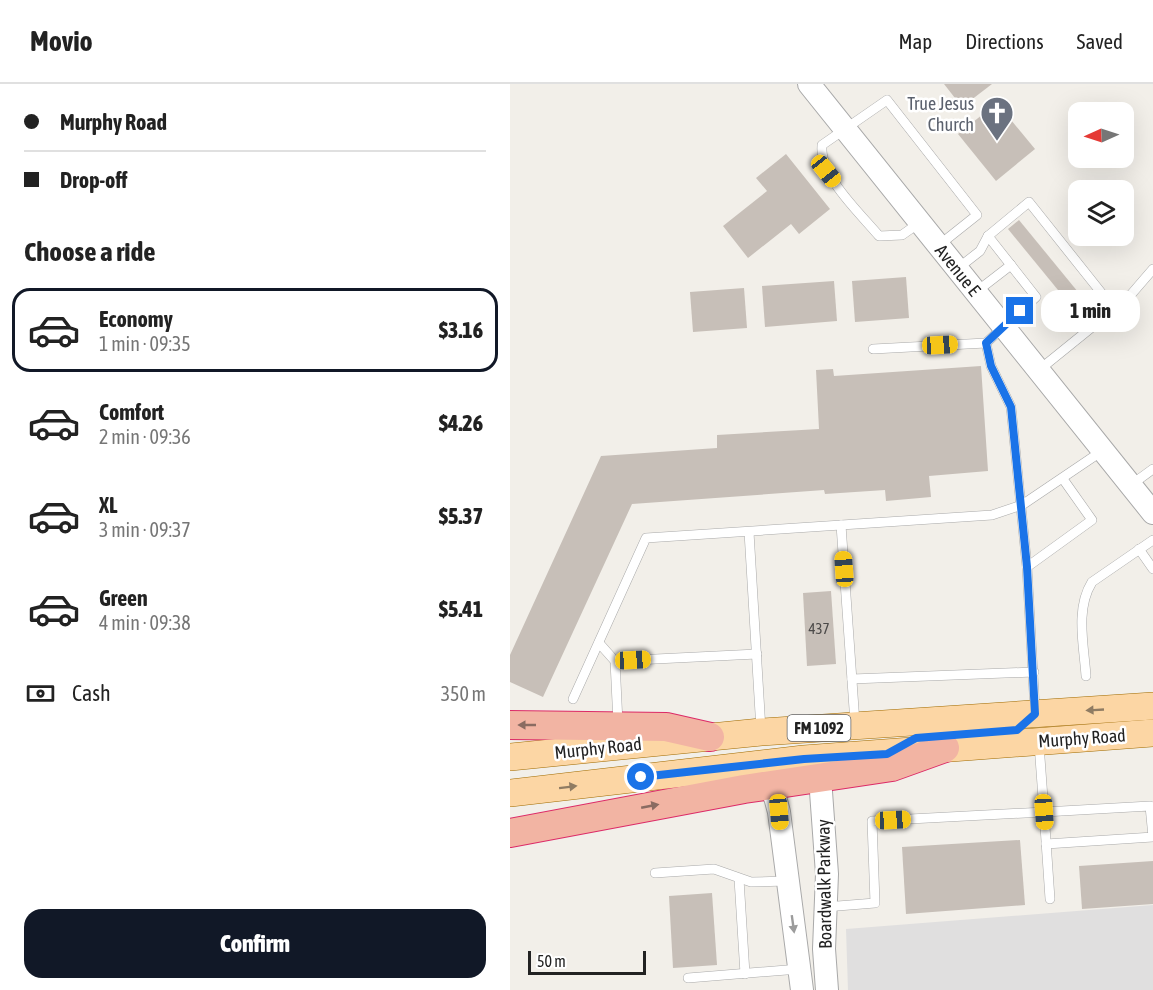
<!DOCTYPE html>
<html lang="en">
<head>
<meta charset="utf-8">
<style>
	body { margin:0; font-family:"Asap Condensed",sans-serif; background:#f6f6f6; color:#222; height:100vh; display:flex; flex-direction:column; font-size:22px; white-space:nowrap }
	* { box-sizing:border-box; margin:0 }
	p { font-size:20px; color:#767676 }
	.icon { flex:none; width:33px; height:33px; fill:none; stroke:currentColor; stroke-width:2; stroke-linecap:round; stroke-linejoin:round }
	.map { position:relative; flex:1; overflow:hidden }
	.drawer { display:flex; flex-direction:column; background:#fff; width:510px }
	.drawer>* { flex:none }
	.banner { display:grid; align-content:center; height:132px; padding:0 24px; background:#fff }
	.needle { width:39px; rotate:267deg }
	.fabs { position:absolute; left:558px; top:18px; display:grid; gap:12px }
	.fabs a { display:grid; place-items:center; width:66px; height:66px; border-radius:12px; background:#fff; box-shadow:0 6px 24px #0002; font-size:30px }
	.scale { position:absolute; left:18px; bottom:15px; width:118px; box-sizing:border-box; padding-left:6px; border:3px solid #222; border-top:0; font-size:16px; line-height:21px; white-space:nowrap; color:#222; -webkit-text-stroke:4px #fff; paint-order:stroke }
	.end { position:absolute; width:27px; height:27px; margin:-14px; border:8px solid #1a73e8; background:#fff; box-shadow:0 0 0 3px #fff }
	.from { border-radius:50% }
	.bubble { position:absolute; height:42px; border-radius:18px; background:#fff; box-shadow:0 6px 24px #0002; font-size:20px; font-weight:800; line-height:42px; text-align:center }
	.car { position:absolute; width:18px; height:36px; margin:-18px -9px; border-radius:8px; box-shadow:0 0 4px 2px #0007; background:linear-gradient(#f5c518 24%,#345 0 40%,#f5c518 0 76%,#345 0 86%,#f5c518 0) }
	.banner b { display:flex; align-items:center; gap:21px; height:57px; font-size:22px }
	.banner b+b { border-top:2px solid #e0e0e0 }
	.banner i { width:15px; height:15px; background:#222 }
	ul { padding:0; list-style:none }
	li { display:flex; align-items:center; gap:18px; height:84px; margin:0 12px 9px; padding:0 12px; border:3px solid transparent; border-radius:18px }
	li div { flex:1 }
	li b { display:block; font-size:22px }
	li em { font-style:normal; font-weight:800 }
	li.on { border-color:#111827 }
	li>.icon { width:54px; height:54px; stroke-width:1.5 }
	h2 { padding:0 24px; font-size:27px; line-height:72px }
	.pay { display:flex; align-items:center; gap:15px; height:66px; padding:0 24px; font-size:22px }
	.pay p { margin-inline-start:auto }
	.cta { display:flex; gap:12px; margin-top:auto; padding:12px 24px }
	.cta a { flex:1; height:69px; border-radius:18px; background:#111827; color:#fff; font-size:24px; font-weight:800; line-height:69px; text-align:center }
	header { display:flex; align-items:center; gap:36px; box-sizing:border-box; height:84px; padding:0 30px; background:#fff; border-bottom:2px solid #e0e0e0 }
	header strong { font-size:28px }
	nav { display:flex; gap:33px; margin-inline-start:auto; font-size:21px }
	main { display:flex; flex:1; min-height:0 }
	.map>svg:first-child { display:block }
	.residential { fill:#e0dfdf }
	.building { fill:#c7bfb8 }
	.lines { fill:none; stroke-linecap:round; stroke-linejoin:round }
	.service-casing { stroke:#a9a9a9; stroke-width:10 }
	.tertiary-casing { stroke:#a9a9a9; stroke-width:24 }
	.primary-casing { stroke:#a06b00; stroke-width:28 }
	.trunk-casing { stroke:#dc2a67; stroke-width:30 }
	.service { stroke:#fff; stroke-width:9 }
	.tertiary { stroke:#fff; stroke-width:22 }
	.primary { stroke:#fcd6a4; stroke-width:27 }
	.trunk { stroke:#f2b4a3; stroke-width:28 }
	.oneway { fill:#8f7c63 }
	.oneway2 { fill:#8a6b62 }
	.oneway3 { fill:#9c9c9c }
	.route { stroke:#1a73e8; stroke-width:8 }
	.labels { text-anchor:middle; dominant-baseline:central; stroke-width:5; stroke-linejoin:round; paint-order:stroke }
	.number-label { font-size:15px; fill:#4b4948 }
	.shield { fill:#fff; stroke:#646464; stroke-width:1.5 }
	.shield-label { font-size:16px; font-weight:bold; fill:#222 }
	.worship-label { font-size:18px; fill:#5b616d; stroke:#fff; text-anchor:end }
	.street-label { font-size:18px; fill:#222; stroke:#fff }
</style>
</head>
<body>
<header>
<strong>Movio</strong>
<nav><a>Map</a><a>Directions</a><a>Saved</a></nav>
</header>
<main>
<section class="drawer">
<div class="banner">
<b><i class="from"></i>Murphy Road</b>
<b><i></i>Drop-off</b>
</div>
<h2>Choose a ride</h2>
<ul>
<li class="on"><svg class="icon" aria-label="car" viewBox="0 0 24 24"><path d="M5 17H2v-5l4-1 3-4h7l3 4 3 1v5h-3M9 17h6M6 11h13"/><circle cx="7" cy="17" r="2"/><circle cx="17" cy="17" r="2"/></svg><div><b>Economy</b><p>1 min · 09:35</p></div><em>$3.16</em></li>
<li><svg class="icon" aria-label="car" viewBox="0 0 24 24"><path d="M5 17H2v-5l4-1 3-4h7l3 4 3 1v5h-3M9 17h6M6 11h13"/><circle cx="7" cy="17" r="2"/><circle cx="17" cy="17" r="2"/></svg><div><b>Comfort</b><p>2 min · 09:36</p></div><em>$4.26</em></li>
<li><svg class="icon" aria-label="car" viewBox="0 0 24 24"><path d="M5 17H2v-5l4-1 3-4h7l3 4 3 1v5h-3M9 17h6M6 11h13"/><circle cx="7" cy="17" r="2"/><circle cx="17" cy="17" r="2"/></svg><div><b>XL</b><p>3 min · 09:37</p></div><em>$5.37</em></li>
<li><svg class="icon" aria-label="car" viewBox="0 0 24 24"><path d="M5 17H2v-5l4-1 3-4h7l3 4 3 1v5h-3M9 17h6M6 11h13"/><circle cx="7" cy="17" r="2"/><circle cx="17" cy="17" r="2"/></svg><div><b>Green</b><p>4 min · 09:38</p></div><em>$5.41</em></li>
</ul>
<div class="pay"><svg class="icon" aria-label="cash" viewBox="0 0 24 24"><path d="M3 7h18v10H3z"/><circle cx="12" cy="12" r="2"/></svg>Cash<p>350 m</p></div>
<div class="cta"><a>Confirm</a></div>
</section>
<div class="map">
<svg width="643" height="906" viewBox="0 0 643 906">
	<rect width="100%" height="100%" fill="#f2efe9"/>
	<path class="residential" d="M643,821V906H338L336,845Z"/>
	<g class="building">
		<path d="M434,0H482L452,23Z"/>
		<path d="M487,19L525,65L486,97L448,50Z"/>
		<path d="M276,70L320,125L289,150L281,140L238,174L213,142L257,107L246,94Z"/>
		<path d="M509,136L568,208L557,217L498,145Z"/>
		<path d="M396,193L399,234L345,238L342,197Z"/>
		<path d="M324,197L327,237L255,243L252,202Z"/>
		<path d="M234,204L237,244L183,248L180,208Z"/>
		<path d="M471,282L478,387L419,392L421,413L376,417L375,406L315,410L314,406L122,420L33,613L0,598V571L91,372L207,364V351L309,345L306,286L323,285L324,292Z"/>
		<path d="M321,507L326,580L297,582L293,509Z"/>
		<path d="M510,756L515,821L396,830L392,763Z"/>
		<path d="M643,777V820L572,825L569,782Z"/>
		<path d="M202,809L207,881L163,884L159,812Z"/>
	</g>
	<g class="lines">
		<g class="service-casing">
			<g id="service">
				<path d="M409,139L392,151L369,152C350,129 309,92 312,61L377,16L467,131L428,162"/>
				<path d="M478,152L526,213L476,259L481,282L501,323L517,483L525,627"/>
				<path d="M447,185L470,167L478,152L519,118L605,226"/>
				<path d="M466,208L501,181"/>
				<path d="M363,265L476,259"/>
				<path d="M529,286L618,214L643,185"/>
				<path d="M621,401L643,385"/>
				<path d="M331,441L345,639"/>
				<path d="M239,448L251,646"/>
				<path d="M629,465L643,485"/>
				<path d="M517,483L582,436L553,395"/>
				<path d="M89,559L105,577L108,639"/>
				<path d="M105,577L247,570"/>
				<path d="M576,592C574,562 565,525 582,498L643,456"/>
				<path d="M342,595L524,588"/>
				<path d="M63,615L136,454L482,431L512,421L592,367"/>
				<path d="M529,660L534,728L640,722L643,753L536,760"/>
				<path d="M145,789L204,785L241,798L276,797"/>
				<path d="M229,795L235,890"/>
				<path d="M315,823L365,819L362,737L534,728L540,815"/>
				<path d="M178,894L289,885"/>
			</g>
		</g>
		<g class="tertiary-casing">
			<g id="tertiary">
				<path d="M299,0L643,429"/>
				<path d="M310,694L317,790L314,865L317,906"/>
				<path d="M257,701L265,713L269,728L292,906"/>
			</g>
		</g>
		<g class="primary-casing">
			<g id="primary">
				<path d="M0,673L251,648L643,622"/>
				<path d="M0,709L294,675L643,649"/>
			</g>
		</g>
		<g class="trunk-casing">
			<g id="trunk">
				<path d="M0,641L156,643L200,653"/>
				<path d="M0,749L234,705L382,683L435,664"/>
			</g>
		</g>
		<use href="#service" class="service"/>
		<use href="#tertiary" class="tertiary"/>
		<use href="#primary" class="primary"/>
		<use href="#trunk" class="trunk"/>
	</g>
	<defs><path id="oneway-solid" d="M-6-.8H1V-3.2L6.5 0L1 3.2V.8H-6Z" transform="scale(1.5)"/></defs>
	<g class="oneway">
		<use href="#oneway-solid" transform="translate(585 626) rotate(177)"/>
		<use href="#oneway-solid" transform="translate(58 703) rotate(-7)"/>
	</g>
	<g class="oneway2">
		<use href="#oneway-solid" transform="translate(17 641) rotate(-180)"/>
		<use href="#oneway-solid" transform="translate(140 722) rotate(-11)"/>
	</g>
	<use class="oneway3" href="#oneway-solid" transform="translate(283 840) rotate(82)"/>
	<g class="lines">
		<path class="route" d="M131,693L294,675L377,670L406,654L507,646L525,630L517,483L501,323L481,282L476,259L510,227"/>
	</g>
	<defs>
		<g id="church-pin" transform="scale(1.725)"><path d="M0 17L-7.5 6A9.5 9.5 0 1 1 7.5 6Z" fill="#6b7280" stroke="#fff"/><path d="M-1.2-6h2.4v3.5h3.3v2.4h-3.3V6h-2.4V-.1h-3.3v-2.4h3.3Z" fill="#fff"/></g>
	</defs>
	<g fill-rule="evenodd">
		<use href="#church-pin" x="487" y="29"/>
	</g>
	<g class="labels">
		<g class="number-label">
			<text x="309" y="544">437</text>
		</g>
		<rect class="shield" x="277.5" y="631" width="63" height="26" rx="4.5"/>
		<g class="shield-label">
			<text x="309" y="644">FM 1092</text>
		</g>
		<g class="worship-label">
			<text x="464" y="19">True Jesus<tspan x="464" dy="21">Church</tspan></text>
		</g>
		<g class="street-label">
			<text transform="translate(448 186) rotate(51)">Avenue E</text>
			<text transform="translate(572 654) rotate(-4)">Murphy Road</text>
			<text transform="translate(88 664) rotate(-6)">Murphy Road</text>
			<text transform="translate(314 800) rotate(-91)">Boardwalk Parkway</text>
		</g>
	</g>
</svg>
<div class="fabs">
<a><svg class="needle" viewBox="-14 -14 28 28"><path d="M0-13l5 13h-10z" fill="#e53935"/><path d="M0 13l5-13h-10z" fill="#767676"/></svg></a>
<a><svg class="icon" aria-label="layers" viewBox="0 0 24 24"><path d="M12 4l9 5-9 5-9-5zM3 14l9 5 9-5"/></svg></a>
</div>
<div class="scale">50 m</div>
<i class="end from" style="left:131px;top:693px"></i>
<i class="end" style="left:510px;top:227px"></i>
<div class="bubble" style="left:531px;top:206px;width:99px">1 min</div>
<i class="car" style="left:316px;top:87px;rotate:141deg"></i>
<i class="car" style="left:430px;top:261px;rotate:87deg"></i>
<i class="car" style="left:334px;top:485px;rotate:356deg"></i>
<i class="car" style="left:123px;top:576px;rotate:87deg"></i>
<i class="car" style="left:269px;top:728px;rotate:175deg"></i>
<i class="car" style="left:534px;top:728px;rotate:176deg"></i>
<i class="car" style="left:383px;top:736px;rotate:87deg"></i>
</div>
</main>
</body>
</html>
